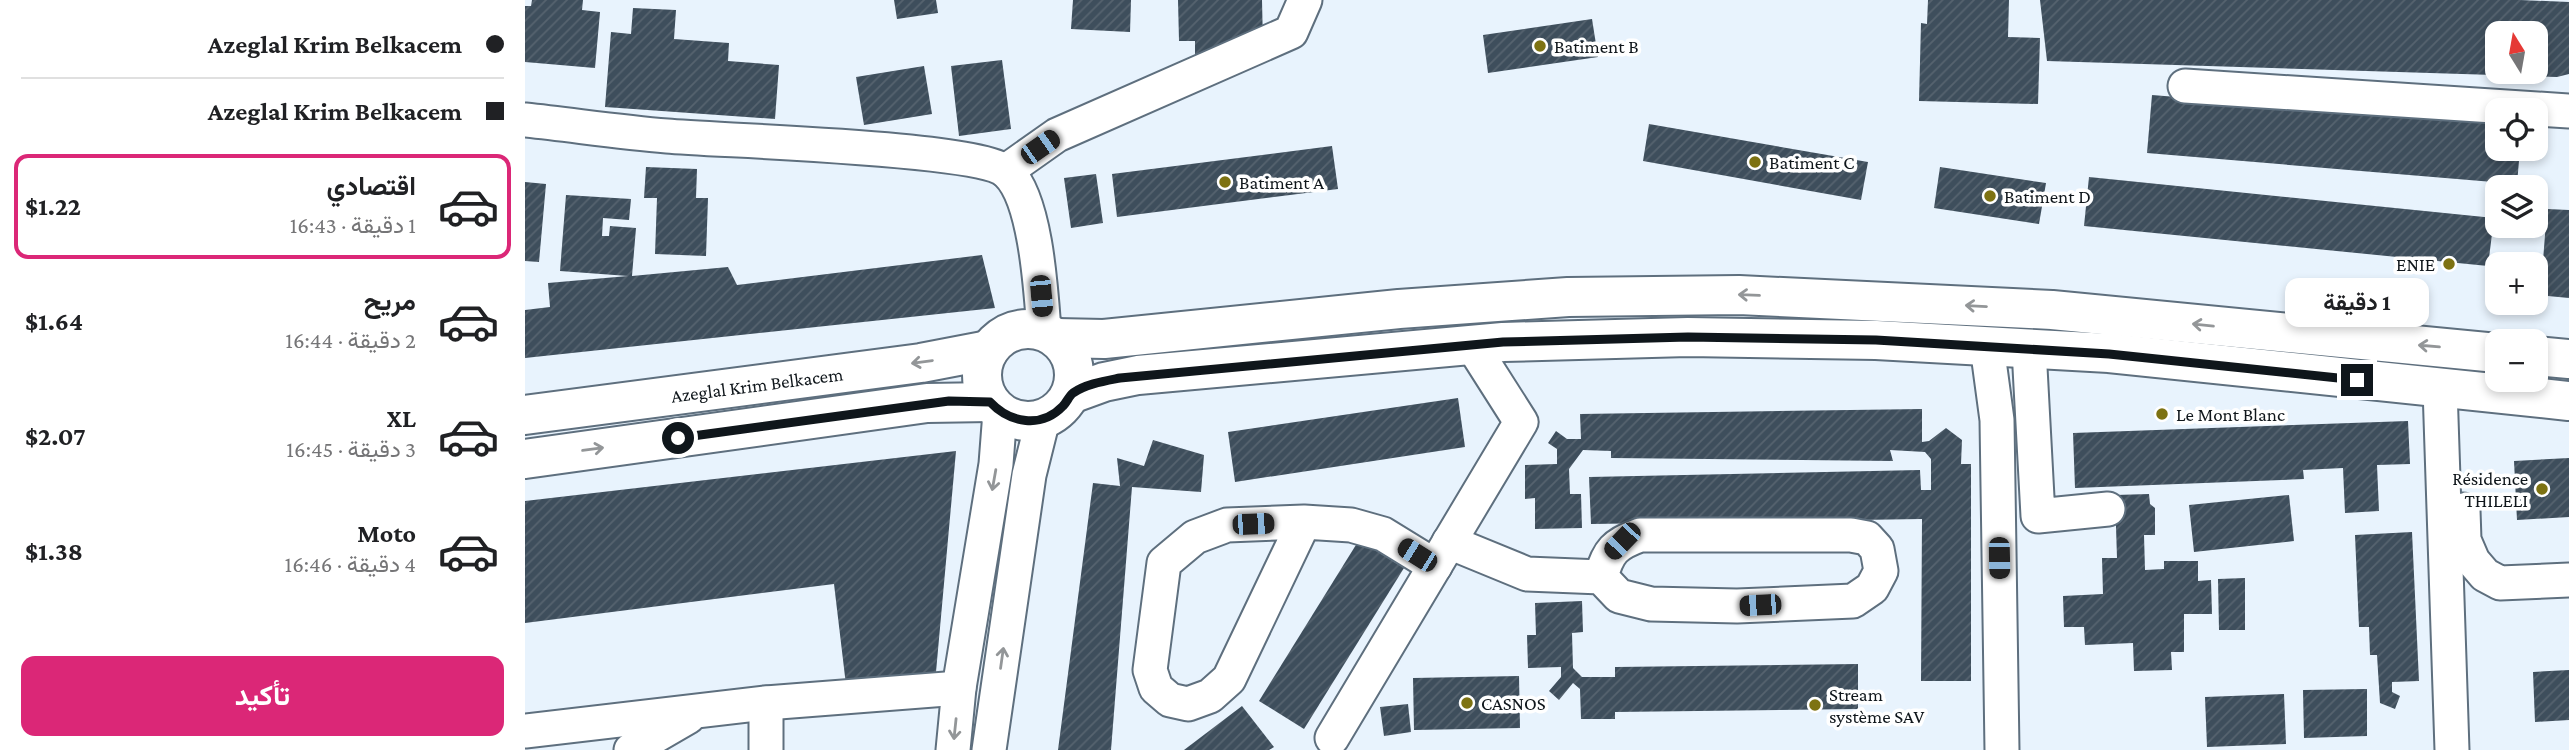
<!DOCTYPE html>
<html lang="ar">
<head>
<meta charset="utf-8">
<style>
	body { margin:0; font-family:"Crimson Pro",Vazirmatn,serif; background:#f6f6f6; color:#202124; direction:rtl; height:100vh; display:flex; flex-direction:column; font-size:26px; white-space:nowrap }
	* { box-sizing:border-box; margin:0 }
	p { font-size:23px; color:#757577 }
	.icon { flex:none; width:38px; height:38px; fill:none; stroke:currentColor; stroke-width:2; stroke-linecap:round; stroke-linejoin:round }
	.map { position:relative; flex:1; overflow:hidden; direction:ltr }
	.side { display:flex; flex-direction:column; background:#fff; width:525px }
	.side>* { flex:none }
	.hud { display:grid; align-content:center; height:154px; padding:0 21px; background:#fff }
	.needle { width:46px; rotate:349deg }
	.tools { position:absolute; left:1960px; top:21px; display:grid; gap:14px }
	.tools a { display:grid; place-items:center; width:63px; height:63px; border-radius:14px; background:#fff; box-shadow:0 4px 10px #0003; font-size:35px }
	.end { position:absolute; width:32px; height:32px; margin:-16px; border:9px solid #0f161b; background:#fff; box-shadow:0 0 0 4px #fff }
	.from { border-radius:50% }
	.bubble { position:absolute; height:49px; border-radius:14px; background:#fff; box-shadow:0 4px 10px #0003; font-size:23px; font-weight:700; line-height:49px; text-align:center; direction:rtl }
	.car { position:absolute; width:21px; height:42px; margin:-21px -10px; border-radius:9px; box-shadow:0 0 5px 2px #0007; background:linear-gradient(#222 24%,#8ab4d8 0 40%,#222 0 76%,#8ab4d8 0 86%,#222 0) }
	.hud b { display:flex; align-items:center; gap:24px; height:66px; font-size:26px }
	.hud b+b { border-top:2px solid #e0e0e0 }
	.hud i { width:18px; height:18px; background:#202124 }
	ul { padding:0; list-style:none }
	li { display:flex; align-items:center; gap:21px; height:105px; margin:0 14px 10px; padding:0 7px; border:4px solid transparent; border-radius:14px }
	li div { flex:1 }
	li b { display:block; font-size:26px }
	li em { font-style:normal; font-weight:700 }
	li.on { border-color:#db2777 }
	li>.icon { width:63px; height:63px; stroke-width:1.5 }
	.primary-button { display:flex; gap:14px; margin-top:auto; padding:14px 21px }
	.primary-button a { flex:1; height:80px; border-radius:14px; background:#db2777; color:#fff; font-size:28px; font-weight:700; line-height:80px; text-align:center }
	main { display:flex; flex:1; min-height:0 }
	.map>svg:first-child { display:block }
	.building { fill:url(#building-hatch); fill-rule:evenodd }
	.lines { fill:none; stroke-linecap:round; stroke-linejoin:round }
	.minor-casing { stroke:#5e6f7e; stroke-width:37 }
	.major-casing { stroke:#5e6f7e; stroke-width:42 }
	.minor { stroke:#fff; stroke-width:33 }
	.major { stroke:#fff; stroke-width:38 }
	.oneway { stroke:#939698 }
	.route { stroke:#0f161b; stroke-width:9 }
	.poi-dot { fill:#7d7212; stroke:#fff; stroke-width:2.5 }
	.labels { text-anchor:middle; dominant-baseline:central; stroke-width:7; stroke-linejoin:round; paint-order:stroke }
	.poi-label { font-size:19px; fill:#0f161b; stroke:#fff; text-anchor:start }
	.street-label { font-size:19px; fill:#0f161b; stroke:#fff }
</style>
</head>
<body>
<main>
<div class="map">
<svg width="2044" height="750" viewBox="0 0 2044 750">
	<defs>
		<pattern id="building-hatch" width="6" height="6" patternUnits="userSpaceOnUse" patternTransform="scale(1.75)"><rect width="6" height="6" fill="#3e4e5c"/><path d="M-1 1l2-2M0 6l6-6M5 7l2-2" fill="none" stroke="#56636f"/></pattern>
	</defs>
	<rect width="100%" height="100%" fill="#e8f3fd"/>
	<g class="building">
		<path d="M7,0H58L57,10L75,12L70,68L0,62V6H6Z"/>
		<path d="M369,0H411L413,13L372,19Z"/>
		<path d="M548,0H606L605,32L546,29Z"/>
		<path d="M653,0H737L738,44L670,59V41H654Z"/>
		<path d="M1403,0H1484L1483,37L1515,38L1513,104L1394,101L1396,23L1402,24Z"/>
		<path d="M1515,0H1995L2044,2V74L2032,77L1522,61ZM1972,33H2011V72H1972Z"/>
		<path d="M108,8L151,10L149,39L204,43L203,61L254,65L250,119L80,107L86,32L106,34Z"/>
		<path d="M1067,19L1073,57L963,73L958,35Z"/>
		<path d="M477,60L486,129L434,136L426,66Z"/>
		<path d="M399,66L407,114L339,125L331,77Z"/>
		<path d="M1627,95L1972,123V149H1995L1992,184L1622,153Z"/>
		<path d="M1124,124L1343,162L1336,200L1118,161Z"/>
		<path d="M807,146L813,189L592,217L587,174Z"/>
		<path d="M121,167L172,169L171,198H183L181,256L130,254L132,198H119Z"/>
		<path d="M1415,167L1521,183L1514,224L1409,208Z"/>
		<path d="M571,174L578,223L546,228L539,178Z"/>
		<path d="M1564,177L1969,218L1963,266L1559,226Z"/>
		<path d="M0,182L21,184L14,262L0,261Z"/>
		<path d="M41,195L106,199L104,220L78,218L77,236H84L85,226L111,228L107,276L203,267L212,285L457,255L470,308L0,358V310L25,307L23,283L103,276L35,271Z"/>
		<path d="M2022,209L2044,210V298L2011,295V264H1992V259L2018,261Z"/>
		<path d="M933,398L940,447L710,482L703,432Z"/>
		<path d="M1397,409V442L1404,441L1421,428L1437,440L1436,464H1446V681H1396L1397,519L1066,524L1064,477L1395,470L1396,490H1406V459L1400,452L1365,450L1368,461L1086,458V451L1058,450L1044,469L1045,494H1056L1057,528L1010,529V498L1000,499V465L1032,464V449L1023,443L1031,431L1042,439H1056L1055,414Z"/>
		<path d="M1883,421L1885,464L1852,465L1854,511L1820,513L1818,468L1778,470L1779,479L1550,488L1548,433Z"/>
		<path d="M628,440L679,455L676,492L607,487L586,750H533L568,483L595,486L592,458L619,466Z"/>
		<path d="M431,451L411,672L321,685L309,584L0,623V501Z"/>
		<path d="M2044,458V517L1992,520L1989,461Z"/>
		<path d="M1624,494L1625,504L1630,508V535H1619L1620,570L1639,569V561H1673V581L1686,580L1687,614H1659V652H1646L1647,670L1609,671L1608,643L1560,645L1559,627H1539L1538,596L1578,594L1577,558H1592L1590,495Z"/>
		<path d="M1764,495L1769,541L1669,552L1664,505Z"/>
		<path d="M1887,532L1894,681L1867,682V692L1875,696L1870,709L1855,703L1852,655H1845L1844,627H1834L1830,535Z"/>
		<path d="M834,540L879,568L779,729L734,701Z"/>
		<path d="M1720,578V630H1694L1693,579Z"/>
		<path d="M1057,601L1058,632L1047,633L1048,668L1057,677H1090V667L1333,664V709L1090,712V719H1056L1055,689L1048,683L1034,700L1024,691L1036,677V667L1003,668L1002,635H1011L1010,603Z"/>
		<path d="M2044,670V720L2010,722L2008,672Z"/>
		<path d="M994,676L995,728L889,730L888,678Z"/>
		<path d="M1842,689V736L1779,738L1778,690Z"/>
		<path d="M1759,694L1761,744L1682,747L1680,697Z"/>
		<path d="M883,704L886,732L859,736L855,707Z"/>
		<path d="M717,706L749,747L744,750H659Z"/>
	</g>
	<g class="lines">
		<g class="minor-casing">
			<g id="minor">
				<path d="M1660,86L2044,111"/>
				<path d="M0,120C47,125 95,132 142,136C195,141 457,147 483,173C511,200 516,291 519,331"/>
				<path d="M481,171L532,135L766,32L780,0"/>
				<path d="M1462,346L1472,420L1477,750"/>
				<path d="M1504,349L1513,516L1583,509"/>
				<path d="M1915,388L1927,750"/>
				<path d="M1938,510L1939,540L1948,561L1960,575L1975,583L2044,580"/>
				<path d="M779,522L704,679L685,696L663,704L645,700L631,688L625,670L639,563L670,537L702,525L779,522L826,525L858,534L910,566"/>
				<path d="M924,542L1002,574L1076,577L1094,596L1126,604L1212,606L1328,601L1347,588L1356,571L1352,549L1342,538L1326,535H1115C1090,544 1083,551 1076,577"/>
				<path d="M241,703V750"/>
				<path d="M0,731L241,703L434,688"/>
				<path d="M807,738L996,422L947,345"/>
				<path d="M106,750L163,717"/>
				<path d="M428,750L434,688L471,464L475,412"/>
				<path d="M464,750L504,475L518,419"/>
			</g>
		</g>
		<g class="major-casing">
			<g id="major">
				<circle cx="503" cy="375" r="46"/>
				<path d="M532,338L579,339L874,309L1043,297L1214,295L1527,310L1972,353"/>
				<path d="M2011,356L2044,359"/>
				<path d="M546,394L579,382L613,375L978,342L1163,337L1351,340L1584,353L2044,401"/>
				<path id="s1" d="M0,415L396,363L464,350"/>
				<path d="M0,459L402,403L465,402"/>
			</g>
		</g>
		<use href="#minor" class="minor"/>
		<use href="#major" class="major"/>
	</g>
	<defs><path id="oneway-shaft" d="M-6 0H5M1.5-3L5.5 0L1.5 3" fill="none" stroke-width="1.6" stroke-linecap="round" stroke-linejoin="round" transform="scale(1.75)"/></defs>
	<g class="oneway">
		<use href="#oneway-shaft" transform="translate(1224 295) rotate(-178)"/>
		<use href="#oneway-shaft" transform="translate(1451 306) rotate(-177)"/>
		<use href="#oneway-shaft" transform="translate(1678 325) rotate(-174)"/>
		<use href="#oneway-shaft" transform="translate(1904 346) rotate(-175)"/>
		<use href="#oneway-shaft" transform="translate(397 362) rotate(172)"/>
		<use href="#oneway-shaft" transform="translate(68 449) rotate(-8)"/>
		<use href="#oneway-shaft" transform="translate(469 480) rotate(100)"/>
		<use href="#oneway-shaft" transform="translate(477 658) rotate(-82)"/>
		<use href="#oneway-shaft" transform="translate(430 729) rotate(96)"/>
	</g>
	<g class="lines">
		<path class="route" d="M153,438L424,401L465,402C485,423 516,429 538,406C542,402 544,396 548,393C561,384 580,381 595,378L978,342L1163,337L1351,340L1584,354L1832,380"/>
	</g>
	<g class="poi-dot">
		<circle cx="1015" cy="46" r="7"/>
		<circle cx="1230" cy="162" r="7"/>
		<circle cx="700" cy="182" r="7"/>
		<circle cx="1465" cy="196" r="7"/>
		<circle cx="1924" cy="264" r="7"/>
		<circle cx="1637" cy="414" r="7"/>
		<circle cx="2017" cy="489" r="7"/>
		<circle cx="942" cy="703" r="7"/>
		<circle cx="1290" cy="705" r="7"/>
	</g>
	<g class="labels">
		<g class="poi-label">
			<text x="1029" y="46">Batiment B</text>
			<text x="1244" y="162">Batiment C</text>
			<text x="714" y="182">Batiment A</text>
			<text x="1479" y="196">Batiment D</text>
			<text x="1910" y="264" text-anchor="end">ENIE</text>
			<text x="1651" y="414">Le Mont Blanc</text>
			<text x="2003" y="478" text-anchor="end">Résidence<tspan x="2003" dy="22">THILELI</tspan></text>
			<text x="1304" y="694">Stream<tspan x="1304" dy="22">système SAV</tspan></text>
			<text x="956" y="703">CASNOS</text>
		</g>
		<g class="street-label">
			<text stroke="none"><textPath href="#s1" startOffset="234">Azeglal Krim Belkacem</textPath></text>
		</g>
	</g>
</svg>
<div class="tools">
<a><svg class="needle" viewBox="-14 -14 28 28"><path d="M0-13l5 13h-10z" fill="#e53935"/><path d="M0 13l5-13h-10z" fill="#757577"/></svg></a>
<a><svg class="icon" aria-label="locate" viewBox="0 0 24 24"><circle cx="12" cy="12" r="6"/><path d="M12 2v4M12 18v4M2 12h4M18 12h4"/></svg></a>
<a><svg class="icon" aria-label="layers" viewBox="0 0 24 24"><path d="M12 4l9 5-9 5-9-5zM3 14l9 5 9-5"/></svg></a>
<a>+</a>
<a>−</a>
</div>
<i class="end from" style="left:153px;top:438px"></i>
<i class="end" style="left:1832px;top:380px"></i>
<div class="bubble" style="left:1760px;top:278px;width:144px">1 دقيقة</div>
<i class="car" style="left:515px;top:147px;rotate:55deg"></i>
<i class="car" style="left:516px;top:296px;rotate:175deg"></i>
<i class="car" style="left:728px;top:524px;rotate:88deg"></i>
<i class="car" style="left:1097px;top:541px;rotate:224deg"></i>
<i class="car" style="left:892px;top:555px;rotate:302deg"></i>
<i class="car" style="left:1474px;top:558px;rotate:179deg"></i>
<i class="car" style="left:1235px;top:605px;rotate:267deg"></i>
</div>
<section class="side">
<div class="hud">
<b><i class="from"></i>Azeglal Krim Belkacem</b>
<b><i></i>Azeglal Krim Belkacem</b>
</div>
<ul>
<li class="on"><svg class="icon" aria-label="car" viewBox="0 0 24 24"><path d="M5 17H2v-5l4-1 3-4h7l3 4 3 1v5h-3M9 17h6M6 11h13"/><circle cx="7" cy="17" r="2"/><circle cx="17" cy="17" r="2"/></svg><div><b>اقتصادي</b><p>1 دقيقة · 16:43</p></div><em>$1.22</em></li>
<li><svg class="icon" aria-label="car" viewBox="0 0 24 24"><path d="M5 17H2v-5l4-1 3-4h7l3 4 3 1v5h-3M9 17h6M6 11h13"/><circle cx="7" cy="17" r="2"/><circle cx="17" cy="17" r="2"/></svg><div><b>مريح</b><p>2 دقيقة · 16:44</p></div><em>$1.64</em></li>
<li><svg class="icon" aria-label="car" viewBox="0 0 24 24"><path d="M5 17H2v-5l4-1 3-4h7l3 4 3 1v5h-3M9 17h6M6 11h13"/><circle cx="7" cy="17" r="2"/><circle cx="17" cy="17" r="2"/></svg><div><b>XL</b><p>3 دقيقة · 16:45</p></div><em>$2.07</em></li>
<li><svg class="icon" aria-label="car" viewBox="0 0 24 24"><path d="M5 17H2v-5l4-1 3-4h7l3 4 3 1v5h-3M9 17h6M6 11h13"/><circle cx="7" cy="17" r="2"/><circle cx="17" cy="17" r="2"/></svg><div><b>Moto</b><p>4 دقيقة · 16:46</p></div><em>$1.38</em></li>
</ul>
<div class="primary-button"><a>تأكيد</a></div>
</section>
</main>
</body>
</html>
